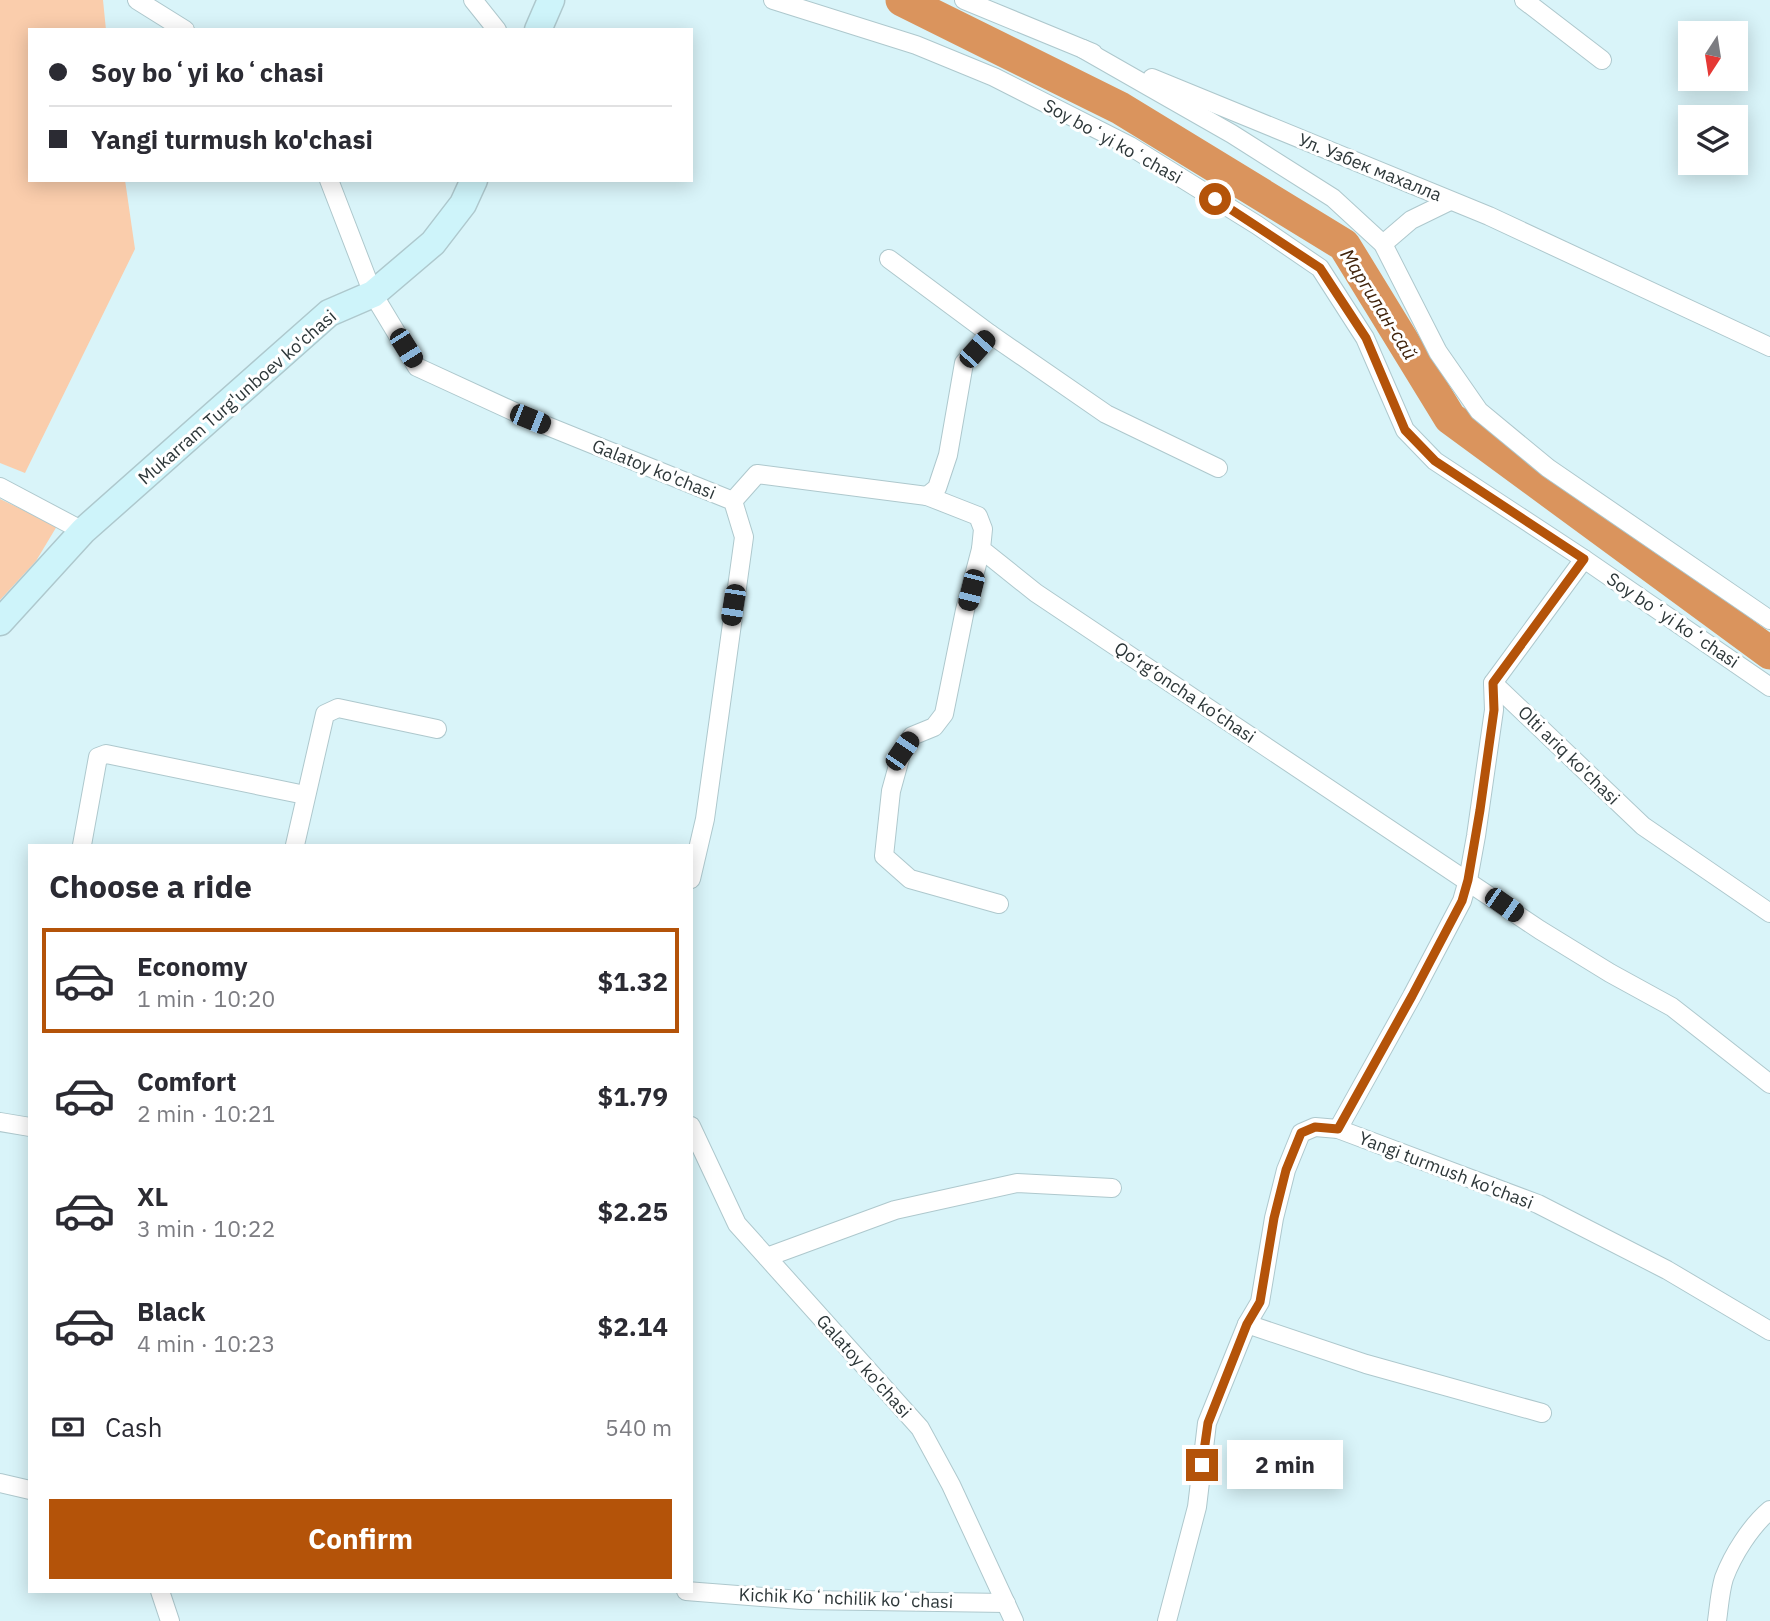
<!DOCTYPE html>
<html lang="en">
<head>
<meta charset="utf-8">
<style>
	body { margin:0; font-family:"IBM Plex Sans",sans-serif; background:#f2f2f3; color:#2b2b33; height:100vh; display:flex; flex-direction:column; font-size:26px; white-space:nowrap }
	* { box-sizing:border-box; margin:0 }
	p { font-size:23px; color:#7c7c81 }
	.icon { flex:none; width:38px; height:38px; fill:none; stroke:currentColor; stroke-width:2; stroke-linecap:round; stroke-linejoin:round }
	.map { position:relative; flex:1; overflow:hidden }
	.side { position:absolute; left:28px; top:844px; width:665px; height:749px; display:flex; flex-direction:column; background:#fff; border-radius:0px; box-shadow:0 4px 18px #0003 }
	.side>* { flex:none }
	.top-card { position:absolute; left:28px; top:28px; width:665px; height:154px; border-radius:0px; box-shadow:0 4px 18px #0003; display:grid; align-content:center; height:154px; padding:0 21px; background:#fff }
	.needle { width:46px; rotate:192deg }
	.fabs { position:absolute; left:1678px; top:21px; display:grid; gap:14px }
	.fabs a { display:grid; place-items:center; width:70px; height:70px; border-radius:0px; background:#fff; box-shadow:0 4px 18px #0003; font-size:35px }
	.end { position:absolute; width:32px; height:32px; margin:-16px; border:9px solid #b45309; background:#fff; box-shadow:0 0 0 4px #fff }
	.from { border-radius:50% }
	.bubble { position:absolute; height:49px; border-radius:0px; background:#fff; box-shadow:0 4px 18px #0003; font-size:23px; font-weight:700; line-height:49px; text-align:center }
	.car { position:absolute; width:21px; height:42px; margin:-21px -10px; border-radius:9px; box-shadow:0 0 5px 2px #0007; background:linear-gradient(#222 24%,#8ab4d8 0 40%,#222 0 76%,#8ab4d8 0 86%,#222 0) }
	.top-card b { display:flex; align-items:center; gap:24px; height:66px; font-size:26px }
	.top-card b+b { border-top:2px solid #e1e1e2 }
	.top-card i { width:18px; height:18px; background:#2b2b33 }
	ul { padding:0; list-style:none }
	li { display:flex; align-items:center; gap:21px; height:105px; margin:0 14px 10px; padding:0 7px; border:4px solid transparent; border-radius:0px }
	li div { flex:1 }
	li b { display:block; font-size:26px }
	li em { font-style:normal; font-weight:700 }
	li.on { border-color:#b45309 }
	li>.icon { width:63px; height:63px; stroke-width:1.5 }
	h2 { padding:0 21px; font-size:32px; line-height:84px }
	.pay { display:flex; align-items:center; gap:18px; height:77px; padding:0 21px; font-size:26px }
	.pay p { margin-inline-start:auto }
	.primary-button { display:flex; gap:14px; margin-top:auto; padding:14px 21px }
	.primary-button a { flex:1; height:80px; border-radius:0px; background:#b45309; color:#fff; font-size:28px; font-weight:700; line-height:80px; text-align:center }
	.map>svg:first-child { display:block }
	.green { fill:#facdac }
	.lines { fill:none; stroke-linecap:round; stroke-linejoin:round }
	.river { stroke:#da945d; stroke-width:33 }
	.street-casing { stroke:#aec8cd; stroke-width:20 }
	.secondary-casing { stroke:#aec8cd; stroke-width:29 }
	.street { stroke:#fff; stroke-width:18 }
	.secondary { stroke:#cef4fa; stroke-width:26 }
	.route { stroke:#b45309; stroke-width:9 }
	.labels { text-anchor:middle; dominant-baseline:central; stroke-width:6; stroke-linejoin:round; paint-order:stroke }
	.street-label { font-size:18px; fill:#2d3739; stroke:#fff }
	.water-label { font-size:19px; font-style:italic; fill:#40230b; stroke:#fff }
</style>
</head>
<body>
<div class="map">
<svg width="1770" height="1621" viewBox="0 0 1770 1621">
	<rect width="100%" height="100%" fill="#d9f4f9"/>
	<g class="green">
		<path d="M0,0H103L106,30H30V180H125L135,249L25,473L0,463Z"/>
		<path d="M0,499L57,526L36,561L0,600Z"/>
	</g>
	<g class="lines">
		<path class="river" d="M902,0L1120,108L1344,245L1450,418L1770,653"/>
		<g class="street-casing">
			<g id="street">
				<path d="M137,0L185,30"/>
				<path d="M473,0L497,30"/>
				<path d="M773,0L916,45L994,77L1130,146L1257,225L1320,268L1365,338L1405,430L1435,461L1584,559L1770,687"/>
				<path d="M964,0L1093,53"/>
				<path d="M1524,0L1602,60"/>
				<path d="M1083,49L1232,134L1333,198L1383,244L1438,352L1479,411L1548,468L1770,620"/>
				<path d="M1152,78L1489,216L1770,347"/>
				<path d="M329,180L373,294L417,367L530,419L733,501L744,537L705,819L691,879"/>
				<path d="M1383,244L1411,220L1450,201"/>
				<path d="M889,259L990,334"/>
				<path d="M0,487L83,531"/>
				<path d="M927,496L978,516L983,529L981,549L1036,593L1540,930L1610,973L1672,1007L1770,1084"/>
				<path d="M733,501L757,474L927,496L937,488L948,455L964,363L990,334L1106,414L1218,468"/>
				<path d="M981,549L965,610L944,714L934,727L912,736L902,751L891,791L884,856L910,879L999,904"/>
				<path d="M1584,559L1493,683L1643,826L1770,913"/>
				<path d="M82,845L98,757L106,754L305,795"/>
				<path d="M295,845L325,714L338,708L437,729"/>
				<path d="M0,1122L30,1127"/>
				<path d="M691,1126L737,1224L920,1428L951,1485L1014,1621"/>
				<path d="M1338,1129L1412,996L1462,901L1468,880L1476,836L1494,710L1493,683"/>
				<path d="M767,1257L895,1210L1017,1183L1112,1188"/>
				<path d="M1247,1324L1366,1364L1542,1413"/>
				<path d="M0,1483L30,1490"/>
				<path d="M160,1591L170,1621"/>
				<path d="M686,1591L801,1600L1006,1603"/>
				<path d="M1167,1621L1197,1507L1207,1423L1247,1324L1260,1302L1274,1218L1286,1170L1301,1133L1315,1127L1338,1129L1538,1204L1667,1270L1770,1331"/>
				<path d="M1717,1621C1719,1607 1720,1591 1724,1578C1733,1554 1751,1526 1770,1510"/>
			</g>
		</g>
		<g class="secondary-casing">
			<g id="secondary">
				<path d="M538,30L551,0"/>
				<path d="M0,622L83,531L329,313L373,294L433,243L463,204L474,180"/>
			</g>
		</g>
		<use href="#street" class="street"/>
		<use href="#secondary" class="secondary"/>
	</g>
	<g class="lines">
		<path class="route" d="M1202,1465L1208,1423L1247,1324L1260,1302L1274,1218L1286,1170L1301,1133L1315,1127L1338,1129L1412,996L1462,901L1468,880L1480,810L1494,710L1493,683L1584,559L1435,461L1405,430L1366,338L1320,268L1215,199"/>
	</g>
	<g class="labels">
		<g class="street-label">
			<text transform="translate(1113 141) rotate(29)">Soy boʻyi koʻchasi</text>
			<text transform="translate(1370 167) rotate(22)">Ул. Узбек махалла</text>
			<text transform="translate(237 397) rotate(-41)">Mukarram Turg'unboev ko'chasi</text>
			<text transform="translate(654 469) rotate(22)">Galatoy ko'chasi</text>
			<text transform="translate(1673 620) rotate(34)">Soy boʻyi koʻchasi</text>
			<text transform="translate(1185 692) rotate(34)">Qo‘rg‘oncha ko‘chasi</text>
			<text transform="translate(1569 755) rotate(44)">Olti ariq ko'chasi</text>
			<text transform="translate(1446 1170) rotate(21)">Yangi turmush ko'chasi</text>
			<text transform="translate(864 1366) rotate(48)">Galatoy ko'chasi</text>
			<text transform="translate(846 1598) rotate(2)">Kichik Koʻnchilik koʻchasi</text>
		</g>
		<g class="water-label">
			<text transform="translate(1379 304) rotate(58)">Маргилан-сай</text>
		</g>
	</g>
</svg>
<div class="fabs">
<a><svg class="needle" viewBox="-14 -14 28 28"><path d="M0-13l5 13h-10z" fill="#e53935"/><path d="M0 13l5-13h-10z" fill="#7c7c81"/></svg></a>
<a><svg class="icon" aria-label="layers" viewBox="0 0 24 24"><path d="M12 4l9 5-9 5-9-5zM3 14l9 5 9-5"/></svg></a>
</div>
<i class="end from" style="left:1215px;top:199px"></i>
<i class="end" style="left:1202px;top:1465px"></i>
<div class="bubble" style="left:1227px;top:1440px;width:116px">2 min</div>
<i class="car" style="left:406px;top:348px;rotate:148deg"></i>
<i class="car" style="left:977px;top:349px;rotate:42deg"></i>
<i class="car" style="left:530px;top:419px;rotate:112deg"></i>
<i class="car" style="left:971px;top:590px;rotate:194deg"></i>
<i class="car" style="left:733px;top:605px;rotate:189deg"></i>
<i class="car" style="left:902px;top:751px;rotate:34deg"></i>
<i class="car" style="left:1504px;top:905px;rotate:125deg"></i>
<div class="top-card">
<b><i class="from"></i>Soy boʻyi koʻchasi</b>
<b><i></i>Yangi turmush ko'chasi</b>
</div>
<section class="side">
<h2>Choose a ride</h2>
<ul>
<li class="on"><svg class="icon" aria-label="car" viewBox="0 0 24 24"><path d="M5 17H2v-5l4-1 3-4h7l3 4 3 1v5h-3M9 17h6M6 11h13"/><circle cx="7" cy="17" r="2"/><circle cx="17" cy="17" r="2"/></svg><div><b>Economy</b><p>1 min · 10:20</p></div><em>$1.32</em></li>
<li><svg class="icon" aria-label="car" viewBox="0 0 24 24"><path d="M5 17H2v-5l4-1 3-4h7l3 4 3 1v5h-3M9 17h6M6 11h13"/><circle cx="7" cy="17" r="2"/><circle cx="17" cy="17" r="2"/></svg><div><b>Comfort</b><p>2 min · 10:21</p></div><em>$1.79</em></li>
<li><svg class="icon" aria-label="car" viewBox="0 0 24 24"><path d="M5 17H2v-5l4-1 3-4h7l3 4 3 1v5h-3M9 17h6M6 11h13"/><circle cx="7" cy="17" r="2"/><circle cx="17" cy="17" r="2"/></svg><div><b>XL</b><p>3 min · 10:22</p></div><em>$2.25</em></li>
<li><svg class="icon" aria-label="car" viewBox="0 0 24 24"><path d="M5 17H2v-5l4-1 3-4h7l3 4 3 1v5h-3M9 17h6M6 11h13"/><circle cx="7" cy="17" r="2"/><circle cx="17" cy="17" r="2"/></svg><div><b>Black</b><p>4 min · 10:23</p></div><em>$2.14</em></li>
</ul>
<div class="pay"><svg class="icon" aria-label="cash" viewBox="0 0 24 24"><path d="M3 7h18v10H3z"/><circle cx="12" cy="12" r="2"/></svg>Cash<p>540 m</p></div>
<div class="primary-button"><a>Confirm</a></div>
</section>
</div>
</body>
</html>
